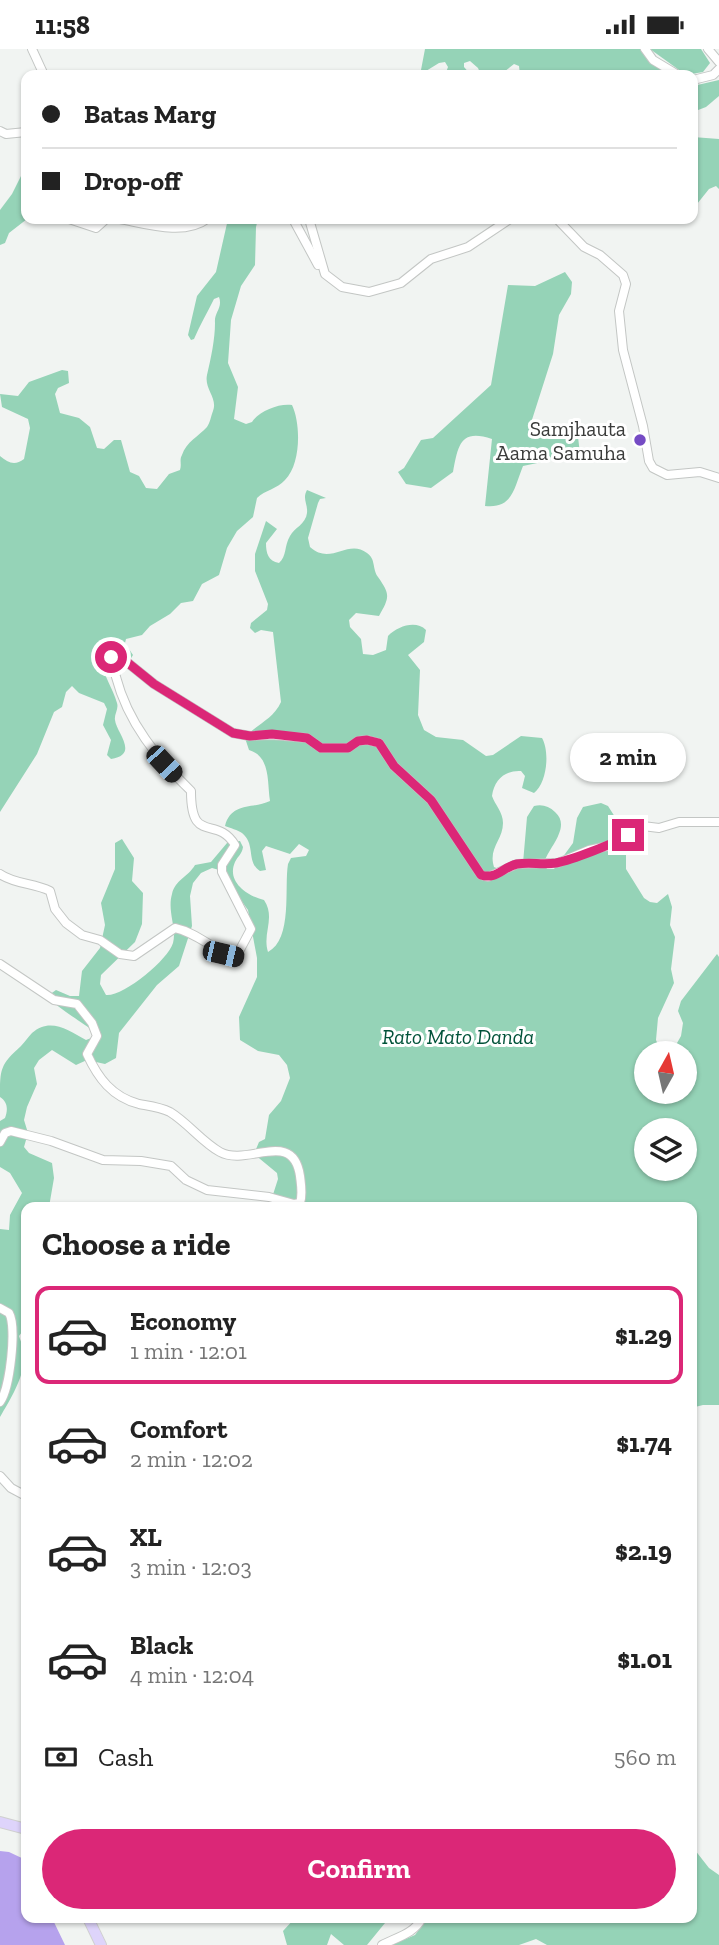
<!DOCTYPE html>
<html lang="en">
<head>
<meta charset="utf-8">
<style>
	body { margin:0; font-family:"Zilla Slab",serif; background:#f2f2f2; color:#222; height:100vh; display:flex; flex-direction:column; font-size:26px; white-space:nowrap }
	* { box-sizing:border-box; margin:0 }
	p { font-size:23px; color:#767676 }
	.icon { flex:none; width:38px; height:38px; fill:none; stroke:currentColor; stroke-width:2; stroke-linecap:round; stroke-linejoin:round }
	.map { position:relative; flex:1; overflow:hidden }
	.panel { position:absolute; left:21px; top:1153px; width:676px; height:721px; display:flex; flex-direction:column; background:#fff; border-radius:14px; box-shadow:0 2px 5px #0004 }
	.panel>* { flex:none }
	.banner { position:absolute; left:21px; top:21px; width:677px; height:154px; border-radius:14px; box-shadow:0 2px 5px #0004; display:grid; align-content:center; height:154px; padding:0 21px; background:#fff }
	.needle { width:46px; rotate:8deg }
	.controls { position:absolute; left:634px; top:992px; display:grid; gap:14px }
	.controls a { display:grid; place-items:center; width:63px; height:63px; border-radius:50%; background:#fff; box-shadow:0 2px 5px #0004; font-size:35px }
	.end { position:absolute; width:32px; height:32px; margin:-16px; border:9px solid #db2777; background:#fff; box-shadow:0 0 0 4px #fff }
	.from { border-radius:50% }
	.bubble { position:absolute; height:49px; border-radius:24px; background:#fff; box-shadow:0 2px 5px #0004; font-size:23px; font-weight:700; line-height:49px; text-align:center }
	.car { position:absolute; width:21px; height:42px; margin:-21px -10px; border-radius:9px; box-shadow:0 0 5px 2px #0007; background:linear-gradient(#222 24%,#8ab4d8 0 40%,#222 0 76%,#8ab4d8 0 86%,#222 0) }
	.banner b { display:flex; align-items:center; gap:24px; height:66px; font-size:26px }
	.banner b+b { border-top:2px solid #e0e0e0 }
	.banner i { width:18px; height:18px; background:#222 }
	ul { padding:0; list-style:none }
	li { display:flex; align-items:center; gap:21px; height:98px; margin:0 14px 10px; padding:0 7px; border:4px solid transparent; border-radius:14px }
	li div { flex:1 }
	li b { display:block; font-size:26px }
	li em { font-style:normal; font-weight:700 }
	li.active { border-color:#db2777 }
	li>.icon { width:63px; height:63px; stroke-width:1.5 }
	h2 { padding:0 21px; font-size:32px; line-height:84px }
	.pay { display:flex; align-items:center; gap:18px; height:77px; padding:0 21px; font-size:26px }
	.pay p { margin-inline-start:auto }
	.action { display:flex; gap:14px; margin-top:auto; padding:14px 21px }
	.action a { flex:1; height:80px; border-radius:42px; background:#db2777; color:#fff; font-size:28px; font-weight:700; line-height:80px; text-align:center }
	.status { display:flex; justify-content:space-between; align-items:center; height:49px; padding:0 35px; background:#fff; direction:ltr }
	.status svg { height:19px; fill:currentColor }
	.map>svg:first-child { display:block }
	.green { fill:#95d3b7; fill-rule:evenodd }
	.water { fill:#b6a2ed }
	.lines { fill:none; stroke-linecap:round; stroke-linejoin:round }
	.minor-casing { stroke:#c3c6c4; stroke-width:10 }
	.major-casing { stroke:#d0d0d0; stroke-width:12 }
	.minor { stroke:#fff; stroke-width:8 }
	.major { stroke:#ded4fb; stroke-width:10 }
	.route { stroke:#db2777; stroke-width:9 }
	.poi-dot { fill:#754bc4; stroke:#fff; stroke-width:2.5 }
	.labels { text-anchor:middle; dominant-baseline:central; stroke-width:6; stroke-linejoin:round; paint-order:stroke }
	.poi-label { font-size:21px; fill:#3b3c3b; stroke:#fff; text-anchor:end }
	.park-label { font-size:21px; font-style:italic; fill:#005239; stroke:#fff }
</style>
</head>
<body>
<div class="status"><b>11:58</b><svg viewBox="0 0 49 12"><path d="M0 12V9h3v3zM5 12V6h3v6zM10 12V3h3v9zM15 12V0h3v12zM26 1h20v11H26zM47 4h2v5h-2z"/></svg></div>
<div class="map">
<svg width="719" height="1896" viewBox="0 0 719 1896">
	<rect width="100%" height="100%" fill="#f1f4f2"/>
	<g class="green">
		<path d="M425,0H640L648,11L672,26H520L519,17L514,15L500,26H481L478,19L470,12L464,14V18L471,26H445L448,18L445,13L439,14L426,22L421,21Z"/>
		<path d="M650,0H701L710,14L703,23L686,26Z"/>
		<path d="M719,31V47L706,58L693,63V37Z"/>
		<path d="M693,88L719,90V140L716,137L709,140L693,160Z"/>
		<path d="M26,117L27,170L9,184L5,194L0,196V161L12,145Z"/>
		<path d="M228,170H258L256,178L255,216L241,237L231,271L228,314L238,338L234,370L246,375L252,373C259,362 279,354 292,356C301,375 301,415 285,431C277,440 265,441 257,449L253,468L237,482L227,499L219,526L202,535L193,552L181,554L170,565L150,577L142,586L126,590L125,594L133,606L128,614L116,612L113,600L105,601C98,623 112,635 117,654C119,660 114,665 115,671C116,683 140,706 111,710L107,706L111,691L103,676L107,660L104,654L79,644L72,637L66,643L62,658L54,663L37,705L0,763V407C8,414 15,417 24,410L30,379L28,370L2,358L0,345L18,347L29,333L62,321L68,322L69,334L58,339L55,345L60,364L79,369L90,378L97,399L104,400L114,391H121L130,423L139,427L146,439L157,440L169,425L180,421C182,415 179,411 182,406C186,393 199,387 207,378C210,374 211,367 213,362C218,349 204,340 207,326C211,309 215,290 215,274C214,263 223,259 219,248L214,250C207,264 200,276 194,290L191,291L188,286L197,247L216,223Z"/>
		<path d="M565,223L572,233L571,245L559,266L553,305L530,377L540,387L577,379L580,405L523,417C514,439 513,460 485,457L492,390C460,379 458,397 453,423L431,439L406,435L398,423L404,419L421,391L433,389L491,336L508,236L535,237Z"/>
		<path d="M307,441L326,449L320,450L318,454L308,489L310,498C331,517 348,489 367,504C376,510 372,520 378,528C390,545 390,548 379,567L356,564L349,571L350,578L361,590L363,605L373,606L386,601L388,587C398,577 416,571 426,581L424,593L408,606L420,621L418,666L424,681L436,688L463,691L486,707L493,706L521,687L542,689C550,703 547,734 534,744L522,739L525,727L521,722C505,721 494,731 492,747C495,756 503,763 503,774C503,791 488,799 494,818L501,821L523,814L527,768L534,757C542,755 549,757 555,763C572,778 548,799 544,814L547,820H554L573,794L577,769L583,758L601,754L608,757L615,768L626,776V820L644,849L650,853L657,854L668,845L672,858L670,876L675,888L671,920L674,934L658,969L656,991L661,1003L673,1001L681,987L683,974L678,962L681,952L717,905L719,908V1356H703L691,1359V1158H269L278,1130L277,1124L254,1105L259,1093L265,1090L269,1066L281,1052L290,1029L287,1016L279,1006L258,1002L240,991L239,968L257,928V909L248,861L219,821L212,819L201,824L193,834L190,847L192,877L179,917L157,936L119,984L116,1009L105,1015L87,1011L76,1016L52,1001L39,1011L34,1019L37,1035L27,1058L24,1071L28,1084L24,1098L29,1104L52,1114L54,1129L49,1158H26V1278L19,1287C20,1291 22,1294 23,1298C29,1321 11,1349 0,1368V1180L9,1181L10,1166L22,1144L10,1124L0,1118V1072L5,1069C8,1061 8,1053 0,1048C0,1020 0,1016 21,997C25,993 28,988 32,984C50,968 68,981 86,991L94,988L93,982C83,973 52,957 49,946L56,941L70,947H79L82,922L100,899L105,876L101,854L115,820V794L122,790L134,809L132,832L143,844L142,875L135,893L101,926L100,935L106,946C123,948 168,911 173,894C177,879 167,862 172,845C175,831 188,828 195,816L211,813L227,794L240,792L243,798C242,805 238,807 235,813C226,833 248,847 264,851C276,869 262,884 268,903C293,890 284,838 288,815L291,809L306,807L309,801L299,795L290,805L266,797L262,802L266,821L260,822C246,813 256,795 242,784C238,781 230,779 225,777C231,753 253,760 270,752C267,733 271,708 249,701L245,689C256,675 273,671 281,653L273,583L261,581L255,584L250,579L251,574L267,561L268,555L255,522V505L266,472L277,480L266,494C266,504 268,512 279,514C287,507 284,497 290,487C294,479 306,475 307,464C308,455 302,450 307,441ZM646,1004H684V1043H646ZM646,1082H684V1120H646Z"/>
		<path d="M691,1796L709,1819L719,1826V1896H547L536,1890L519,1896H392L415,1886L428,1869H691V1836L694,1826Z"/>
		<path d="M295,1869H379L385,1874L367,1896H344L331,1885L327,1896H287L283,1882Z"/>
	</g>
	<path class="water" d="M0,1802L9,1803L26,1811V1869H52L65,1896H0Z"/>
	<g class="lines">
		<g class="minor-casing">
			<g id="minor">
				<path d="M32,0L44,26"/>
				<path d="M645,0L653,11L678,26"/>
				<path d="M708,0L719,13"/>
				<path d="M693,31L713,26L719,20"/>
				<path d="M0,82L6,85L26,83"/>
				<path d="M69,170L96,179L106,170"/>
				<path d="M120,170C147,175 184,187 207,170"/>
				<path d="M293,170L318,216"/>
				<path d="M309,170L325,225L342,238L369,243L401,234L431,210L468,198L510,170"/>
				<path d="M557,170L584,198L600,206L623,226L626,235L619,262L623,301L643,377L649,412L653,419L667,426L700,423L719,429"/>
				<path d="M0,825C14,835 34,834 50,842L55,860L66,874L82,886L100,891L120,905L134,907L175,879C198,884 214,902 236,908L251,880L222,823V816L235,796C216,765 191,797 191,742C157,709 128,674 116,628C114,619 109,610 113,602H119L128,614L154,635L233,684L250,687L272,686L307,689L321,699H348L358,692L367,691L379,694L394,717L431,751L481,826L488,828L517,815L558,814L589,801L613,796L643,777L659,779L679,773H719"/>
				<path d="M0,915L54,951L77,955L92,974L97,987L87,1005C98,1029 112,1048 139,1055C150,1057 160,1058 170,1063C188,1074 202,1093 220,1103C248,1118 293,1079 300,1127C301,1136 303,1145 300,1154L294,1155L269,1148L207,1141L186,1131L171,1117L141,1112L103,1111L51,1092L11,1082L5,1084L0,1093"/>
				<path d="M0,1259L9,1264C17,1278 10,1339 0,1353"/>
				<path d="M0,1427L11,1439L26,1447"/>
				<path d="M382,1896C397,1888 414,1885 422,1869"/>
			</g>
		</g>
		<g class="major-casing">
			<g id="major">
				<path d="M0,1773L26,1780"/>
				<path d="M88,1869L101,1896"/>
			</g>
		</g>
		<use href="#minor" class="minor"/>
		<use href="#major" class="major"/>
	</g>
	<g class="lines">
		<path class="route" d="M111,608L113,602H119L128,614L154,635L233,684L250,687L272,685L307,689L321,699H348L358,692L367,691L379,694L394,717L431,751L481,826C496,831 503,818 517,815C530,813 543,816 556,814C571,811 614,795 628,786"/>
	</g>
	<circle class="poi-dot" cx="640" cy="391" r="7"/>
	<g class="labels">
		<g class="poi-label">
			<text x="626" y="379">Samjhauta<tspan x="626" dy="24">Aama Samuha</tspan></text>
		</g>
		<g class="park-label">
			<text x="458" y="987">Rato Mato Danda</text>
		</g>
	</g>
</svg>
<div class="controls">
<a><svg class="needle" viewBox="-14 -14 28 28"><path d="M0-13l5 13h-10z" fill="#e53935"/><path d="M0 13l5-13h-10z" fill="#767676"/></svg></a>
<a><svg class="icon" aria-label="layers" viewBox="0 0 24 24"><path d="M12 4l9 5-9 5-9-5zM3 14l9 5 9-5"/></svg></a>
</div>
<i class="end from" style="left:111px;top:608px"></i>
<i class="end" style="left:628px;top:786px"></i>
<div class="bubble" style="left:570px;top:684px;width:116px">2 min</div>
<i class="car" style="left:164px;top:715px;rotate:137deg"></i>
<i class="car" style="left:223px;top:905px;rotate:103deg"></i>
<div class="banner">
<b><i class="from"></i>Batas Marg</b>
<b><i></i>Drop-off</b>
</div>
<section class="panel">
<h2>Choose a ride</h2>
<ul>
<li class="active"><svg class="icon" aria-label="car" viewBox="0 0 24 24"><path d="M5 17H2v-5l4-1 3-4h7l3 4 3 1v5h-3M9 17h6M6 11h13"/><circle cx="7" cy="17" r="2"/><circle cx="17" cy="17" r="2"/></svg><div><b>Economy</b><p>1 min · 12:01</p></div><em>$1.29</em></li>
<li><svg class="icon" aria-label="car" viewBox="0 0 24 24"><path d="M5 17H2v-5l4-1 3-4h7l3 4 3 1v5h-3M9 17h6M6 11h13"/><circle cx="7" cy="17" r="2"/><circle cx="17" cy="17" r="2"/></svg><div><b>Comfort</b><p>2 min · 12:02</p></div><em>$1.74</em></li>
<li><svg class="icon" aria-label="car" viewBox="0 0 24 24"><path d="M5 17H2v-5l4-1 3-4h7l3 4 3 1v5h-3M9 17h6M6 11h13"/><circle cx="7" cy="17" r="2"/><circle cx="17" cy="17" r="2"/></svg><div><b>XL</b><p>3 min · 12:03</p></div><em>$2.19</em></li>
<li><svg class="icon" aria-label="car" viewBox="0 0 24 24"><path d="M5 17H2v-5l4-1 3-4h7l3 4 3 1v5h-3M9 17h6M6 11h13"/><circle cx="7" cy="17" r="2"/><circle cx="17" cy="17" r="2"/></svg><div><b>Black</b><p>4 min · 12:04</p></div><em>$1.01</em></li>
</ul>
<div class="pay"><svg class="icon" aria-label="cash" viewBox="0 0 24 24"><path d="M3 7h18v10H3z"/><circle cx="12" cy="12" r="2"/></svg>Cash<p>560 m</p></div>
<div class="action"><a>Confirm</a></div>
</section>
</div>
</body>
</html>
